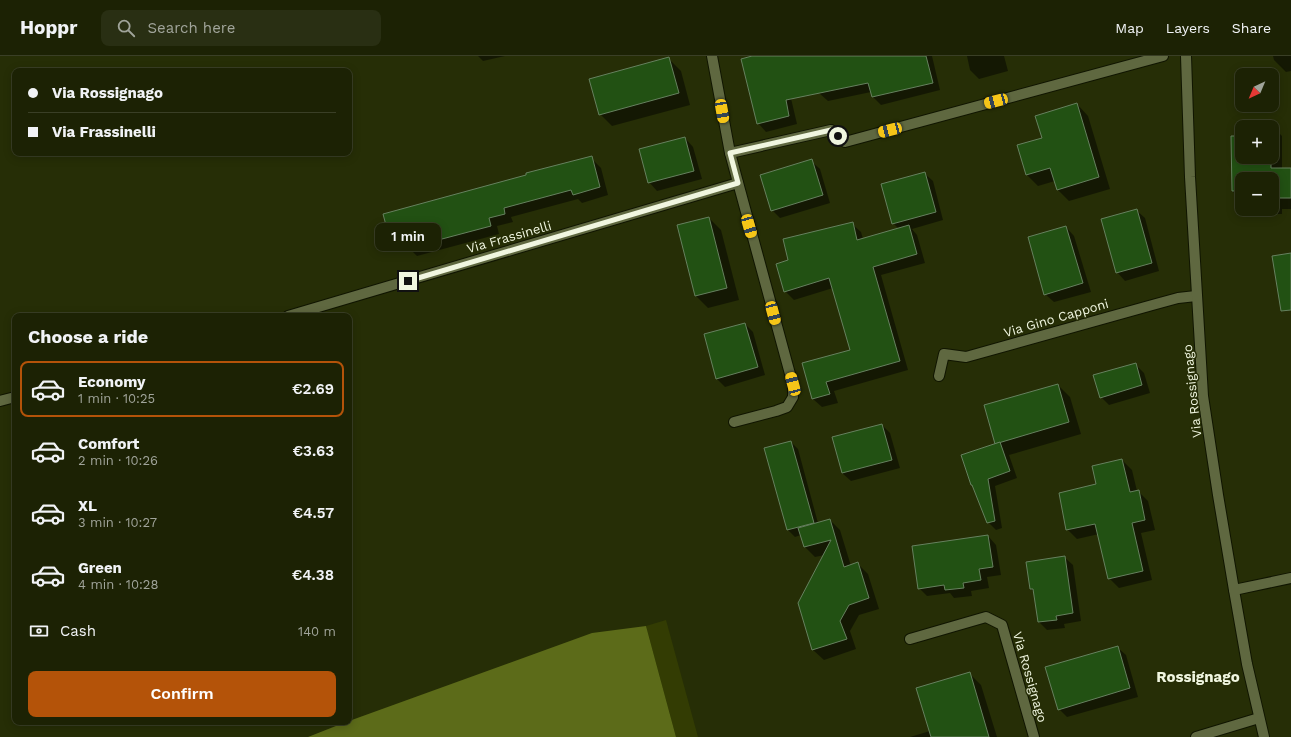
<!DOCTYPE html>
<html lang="en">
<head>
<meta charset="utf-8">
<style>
	body { margin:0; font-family:"Work Sans",sans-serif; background:#292f13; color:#f1f3f6; height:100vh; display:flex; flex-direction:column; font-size:15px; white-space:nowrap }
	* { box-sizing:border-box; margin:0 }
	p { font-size:13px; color:#a0a49a }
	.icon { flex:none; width:22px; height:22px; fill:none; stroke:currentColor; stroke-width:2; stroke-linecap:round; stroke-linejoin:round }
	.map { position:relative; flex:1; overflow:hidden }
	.panel { position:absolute; left:12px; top:257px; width:340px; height:412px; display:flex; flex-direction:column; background:#1c2204; border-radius:8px; box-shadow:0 2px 10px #0003,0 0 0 1px #3a3f26 }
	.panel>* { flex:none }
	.top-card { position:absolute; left:12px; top:12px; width:340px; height:88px; border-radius:8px; box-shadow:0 2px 10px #0003,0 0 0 1px #3a3f26; display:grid; align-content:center; height:88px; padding:0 16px; background:#1c2204 }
	.needle { width:26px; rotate:224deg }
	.fabs { position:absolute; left:1235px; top:12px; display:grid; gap:8px }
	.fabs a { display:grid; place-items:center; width:44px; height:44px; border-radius:8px; background:#1c2204; box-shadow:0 2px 10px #0003,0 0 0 1px #3a3f26; font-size:20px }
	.end { position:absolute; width:18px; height:18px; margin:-9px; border:5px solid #f0f6e0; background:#111; box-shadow:0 0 0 2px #111 }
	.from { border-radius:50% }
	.bubble { position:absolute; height:28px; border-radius:8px; background:#1c2204; box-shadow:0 2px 10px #0003,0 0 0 1px #3a3f26; font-size:13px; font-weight:600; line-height:28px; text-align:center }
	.car { position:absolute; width:12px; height:24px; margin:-12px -6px; border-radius:5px; box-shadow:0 0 3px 1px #0007; background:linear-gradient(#f5c518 24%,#345 0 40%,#f5c518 0 76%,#345 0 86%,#f5c518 0) }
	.top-card b { display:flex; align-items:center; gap:14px; height:38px; font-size:15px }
	.top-card b+b { border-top:1px solid #3a3f26 }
	.top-card i { width:10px; height:10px; background:#f1f3f6 }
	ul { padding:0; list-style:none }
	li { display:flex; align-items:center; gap:12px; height:56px; margin:0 8px 6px; padding:0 8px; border:2px solid transparent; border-radius:8px }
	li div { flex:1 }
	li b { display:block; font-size:15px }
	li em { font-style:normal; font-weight:600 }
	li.on { border-color:#b45309 }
	li>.icon { width:36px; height:36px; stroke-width:1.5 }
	h2 { padding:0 16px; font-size:18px; line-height:48px }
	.pay { display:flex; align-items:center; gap:10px; height:44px; padding:0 16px; font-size:15px }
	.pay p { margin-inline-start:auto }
	.primary-button { display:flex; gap:8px; margin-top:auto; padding:8px 16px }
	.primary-button a { flex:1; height:46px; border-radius:8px; background:#b45309; color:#fff; font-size:16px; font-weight:600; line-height:46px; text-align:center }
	header { display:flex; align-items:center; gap:24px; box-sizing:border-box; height:56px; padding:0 20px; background:#1c2204; border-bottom:1px solid #3a3f26 }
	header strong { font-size:19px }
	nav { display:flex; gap:22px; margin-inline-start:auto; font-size:14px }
	.search { width:280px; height:36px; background:#292f13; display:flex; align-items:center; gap:10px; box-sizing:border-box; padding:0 14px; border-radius:8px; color:#a0a49a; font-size:15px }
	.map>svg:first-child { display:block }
	.green { fill:#333c03 }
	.forest { fill:#5c6b19 }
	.shadow { fill:#0007 }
	.building { fill:#225113; stroke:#66815f }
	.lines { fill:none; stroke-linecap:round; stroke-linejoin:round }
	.minor-casing { stroke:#101500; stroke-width:12 }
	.tertiary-casing { stroke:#101500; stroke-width:12 }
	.minor { stroke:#5f6840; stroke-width:10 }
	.tertiary { stroke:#5f6840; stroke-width:10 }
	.route { stroke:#f0f6e0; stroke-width:5 }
	.labels { text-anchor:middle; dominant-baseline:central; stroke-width:3; stroke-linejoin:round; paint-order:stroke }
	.street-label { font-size:13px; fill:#f0f6e0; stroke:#262e06 }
	.quarter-label { font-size:15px; font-weight:bold; fill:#f0f6e0; stroke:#262e06 }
</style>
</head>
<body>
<header>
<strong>Hoppr</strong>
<div class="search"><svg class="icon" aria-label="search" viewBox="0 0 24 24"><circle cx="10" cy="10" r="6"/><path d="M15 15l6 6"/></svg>Search here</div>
<nav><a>Map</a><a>Layers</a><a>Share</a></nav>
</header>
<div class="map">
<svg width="1291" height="681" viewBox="0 0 1291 681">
	<rect width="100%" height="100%" fill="#262e06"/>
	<path class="green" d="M666,564L698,681H676L646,570Z"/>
	<path class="forest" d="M646,570L676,681H308L346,666H349V665L592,577Z"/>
	<g class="shadow">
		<path d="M478,0H505L483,5Z"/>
		<path d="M757,0H778L782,4L797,68L766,76L758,67Z"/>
		<path d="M812,0H932L940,34L881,49L873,41L871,36L828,45L819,37Z"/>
		<path d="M967,0H1004L1008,15L979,23L970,14Z"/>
		<path d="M1273,0H1291V15L1286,16L1274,4Z"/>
		<path d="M669,3L681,15L690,49L612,70L600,58Z"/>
		<path d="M1077,48L1088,60L1110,133L1069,145L1057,133L1055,125L1038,130L1027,119L1043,83Z"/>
		<path d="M1271,69L1282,80V113L1291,114V153H1282V158H1254L1249,153H1272V123H1242V144L1232,135L1242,81V101H1272V71H1243Z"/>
		<path d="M685,82L693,91L702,123L657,135L649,126Z"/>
		<path d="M593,104L601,112L608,139L582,147L578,143L511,161L513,166L497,170L499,178L417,200L410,193L401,196L392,188L384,158Z"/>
		<path d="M811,105L820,113L830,147L780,162L772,154Z"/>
		<path d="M924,117L933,125L943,164L912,173L917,179L925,207L881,219L908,314L834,335L838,347L822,351L813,343L803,308L851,295L833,232L794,244L785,235L789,205L852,168L861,176L863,183L899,173L893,167Z"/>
		<path d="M1136,154L1145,162L1159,215L1125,225L1117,216Z"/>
		<path d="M709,162L721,174L739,244L708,252L696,240L678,170Z"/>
		<path d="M1066,171L1074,180L1091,236L1054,246L1045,238Z"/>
		<path d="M745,268L753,276L765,319L725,331L717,323Z"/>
		<path d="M1135,308L1144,317L1150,337L1109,349L1101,341Z"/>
		<path d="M1058,329L1070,341L1081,378L1009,399L1017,422L995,430L1002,472L996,474L988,466L974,431L997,389Z"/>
		<path d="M882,369L890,377L900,412L851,425L842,417Z"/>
		<path d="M791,386L798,393L818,467L830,464L840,474L851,510L858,508L868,518L879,553L859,559L850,575L856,593L824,604L813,594L799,547L825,499L815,501L805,491L801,479L795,481L788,474L765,393Z"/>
		<path d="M1122,404L1132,414L1137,435H1138L1148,445L1155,474L1141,477L1152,524L1119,532L1109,522L1099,478L1077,483L1067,473L1097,429Z"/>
		<path d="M988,480L996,489L1001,519L987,521L989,532L971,535L972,540L954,542L950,537L927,540L919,532Z"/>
		<path d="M1064,501L1073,509L1081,565L1064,568L1065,572L1047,574L1039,566L1034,536L1031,533Z"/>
		<path d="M1117,591L1126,599L1138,641L1067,661L1059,653Z"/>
		<path d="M969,617L981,629L997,681H910L930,675Z"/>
	</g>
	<g class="building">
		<path d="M752,0H926L933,27L872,41L868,27L786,44L789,60L757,68L741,3Z"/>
		<path d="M669,1L679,37L599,59L589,23Z"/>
		<path d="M1077,47L1099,121L1057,134L1050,112L1026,119L1017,89L1042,82L1035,60Z"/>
		<rect x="1242" y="68" width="29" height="3"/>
		<path d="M1231,80H1242V101H1271V112H1291V142H1272V123H1242V143V135H1232Z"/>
		<path d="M685,81L694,115L648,127L639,93Z"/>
		<path d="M592,100L600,131L573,139L571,134L504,152L505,158L489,162L491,170L408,192L406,184L391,188L383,158L526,119V117Z"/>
		<path d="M812,103L823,139L771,155L760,119Z"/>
		<path d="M925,116L936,156L892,168L881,128Z"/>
		<path d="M1137,153L1152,207L1116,217L1101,163Z"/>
		<path d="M709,161L727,232L695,240L677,169Z"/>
		<path d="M853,166L857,184L909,169L917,198L873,211L900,305L826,326L830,338L812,343L802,307L850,294L829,222L784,236L776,208L788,204L783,183Z"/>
		<path d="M1066,170L1083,227L1044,239L1028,181Z"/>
		<path d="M1291,197V254L1281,255L1272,200Z"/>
		<path d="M745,267L758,311L716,323L704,278Z"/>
		<path d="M1136,307L1142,329L1100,342L1093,319Z"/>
		<path d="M1058,328L1069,366L995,388L984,349Z"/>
		<path d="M882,368L892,404L842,417L832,381Z"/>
		<path d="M791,385L814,467L787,474L764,392Z"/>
		<path d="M1000,386L1010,415L988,423L995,465L987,467L972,429H971L961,399Z"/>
		<path d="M1122,403L1130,436L1139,434L1145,464L1132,467L1143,515L1108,523L1095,468L1066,474L1059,437L1096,428L1092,410Z"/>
		<path d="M830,463L844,511L858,506L869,542L849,549L840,565L847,583L812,594L798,547L831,484L804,491L798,472Z"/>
		<path d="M988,479L993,511L979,513L981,524L963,527L964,532L945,534L944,529L918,533L912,490Z"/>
		<path d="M1065,500L1073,557L1056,560L1057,564L1038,566L1033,533H1030L1026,506Z"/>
		<path d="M1118,590L1130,632L1058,654L1045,611Z"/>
		<path d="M970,616L989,681H931L916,632Z"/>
	</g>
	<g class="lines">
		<g class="minor-casing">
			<g id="minor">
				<path d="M712,0L730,97"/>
				<path d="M288,260L738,127"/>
				<path d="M939,320L944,298L966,301L1156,248L1178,242L1196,240"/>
				<path d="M0,345L15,341"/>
				<path d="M734,366L776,355L787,351L793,341V329L730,97L831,74L845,86L1163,0"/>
				<path d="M1234,534L1291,522"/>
				<path d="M910,583L986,561L1002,569L1034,681"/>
				<path d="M1196,681L1259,662"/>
			</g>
		</g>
		<g class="tertiary-casing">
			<path id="tertiary" d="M1186,0L1190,121L1203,340L1218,439L1234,534L1247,608L1264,681"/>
		</g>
		<use href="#minor" class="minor"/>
		<use href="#tertiary" class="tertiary"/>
	</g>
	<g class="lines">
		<path class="route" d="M408,225L738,127L730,97L831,74L838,80"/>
	</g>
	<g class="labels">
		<g class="street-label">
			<text transform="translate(509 181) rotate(-16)">Via Frassinelli</text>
			<text transform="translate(1056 262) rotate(-16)">Via Gino Capponi</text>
			<text transform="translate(1192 335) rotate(-96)">Via Rossignago</text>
			<text transform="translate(1030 621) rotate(74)">Via Rossignago</text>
		</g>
		<g class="quarter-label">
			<text x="1198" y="621">Rossignago</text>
		</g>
	</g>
</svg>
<div class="fabs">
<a><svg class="needle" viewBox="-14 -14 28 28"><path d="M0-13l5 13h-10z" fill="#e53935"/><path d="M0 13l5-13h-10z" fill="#a0a49a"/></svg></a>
<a>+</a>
<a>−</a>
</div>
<i class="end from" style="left:838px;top:80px"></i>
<i class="end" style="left:408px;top:225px"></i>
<div class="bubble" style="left:375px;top:167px;width:66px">1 min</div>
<i class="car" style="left:996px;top:45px;rotate:255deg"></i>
<i class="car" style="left:722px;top:55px;rotate:170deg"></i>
<i class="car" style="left:890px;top:74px;rotate:255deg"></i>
<i class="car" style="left:749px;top:170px;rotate:164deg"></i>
<i class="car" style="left:773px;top:257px;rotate:165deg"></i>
<i class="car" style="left:793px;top:328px;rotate:345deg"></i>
<div class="top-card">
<b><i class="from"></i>Via Rossignago</b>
<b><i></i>Via Frassinelli</b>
</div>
<section class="panel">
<h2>Choose a ride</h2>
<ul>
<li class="on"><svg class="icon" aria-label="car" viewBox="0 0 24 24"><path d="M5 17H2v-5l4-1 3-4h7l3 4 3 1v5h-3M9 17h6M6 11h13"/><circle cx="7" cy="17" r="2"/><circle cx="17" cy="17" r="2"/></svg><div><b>Economy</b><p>1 min · 10:25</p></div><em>€2.69</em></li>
<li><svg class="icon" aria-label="car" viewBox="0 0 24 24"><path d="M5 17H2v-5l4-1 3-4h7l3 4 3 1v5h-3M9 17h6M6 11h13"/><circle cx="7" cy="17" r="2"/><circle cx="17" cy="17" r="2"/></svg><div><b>Comfort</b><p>2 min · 10:26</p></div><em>€3.63</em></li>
<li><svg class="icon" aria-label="car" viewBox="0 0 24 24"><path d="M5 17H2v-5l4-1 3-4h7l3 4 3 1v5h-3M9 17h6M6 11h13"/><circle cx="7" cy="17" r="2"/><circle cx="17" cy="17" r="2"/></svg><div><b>XL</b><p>3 min · 10:27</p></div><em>€4.57</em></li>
<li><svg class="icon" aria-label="car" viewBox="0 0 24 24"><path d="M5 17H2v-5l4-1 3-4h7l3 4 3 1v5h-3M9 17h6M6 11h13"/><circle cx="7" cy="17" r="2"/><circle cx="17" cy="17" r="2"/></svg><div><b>Green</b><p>4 min · 10:28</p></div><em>€4.38</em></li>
</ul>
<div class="pay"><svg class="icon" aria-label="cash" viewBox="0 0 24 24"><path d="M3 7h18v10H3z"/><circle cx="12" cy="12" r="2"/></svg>Cash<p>140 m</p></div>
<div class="primary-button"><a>Confirm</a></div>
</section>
</div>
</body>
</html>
